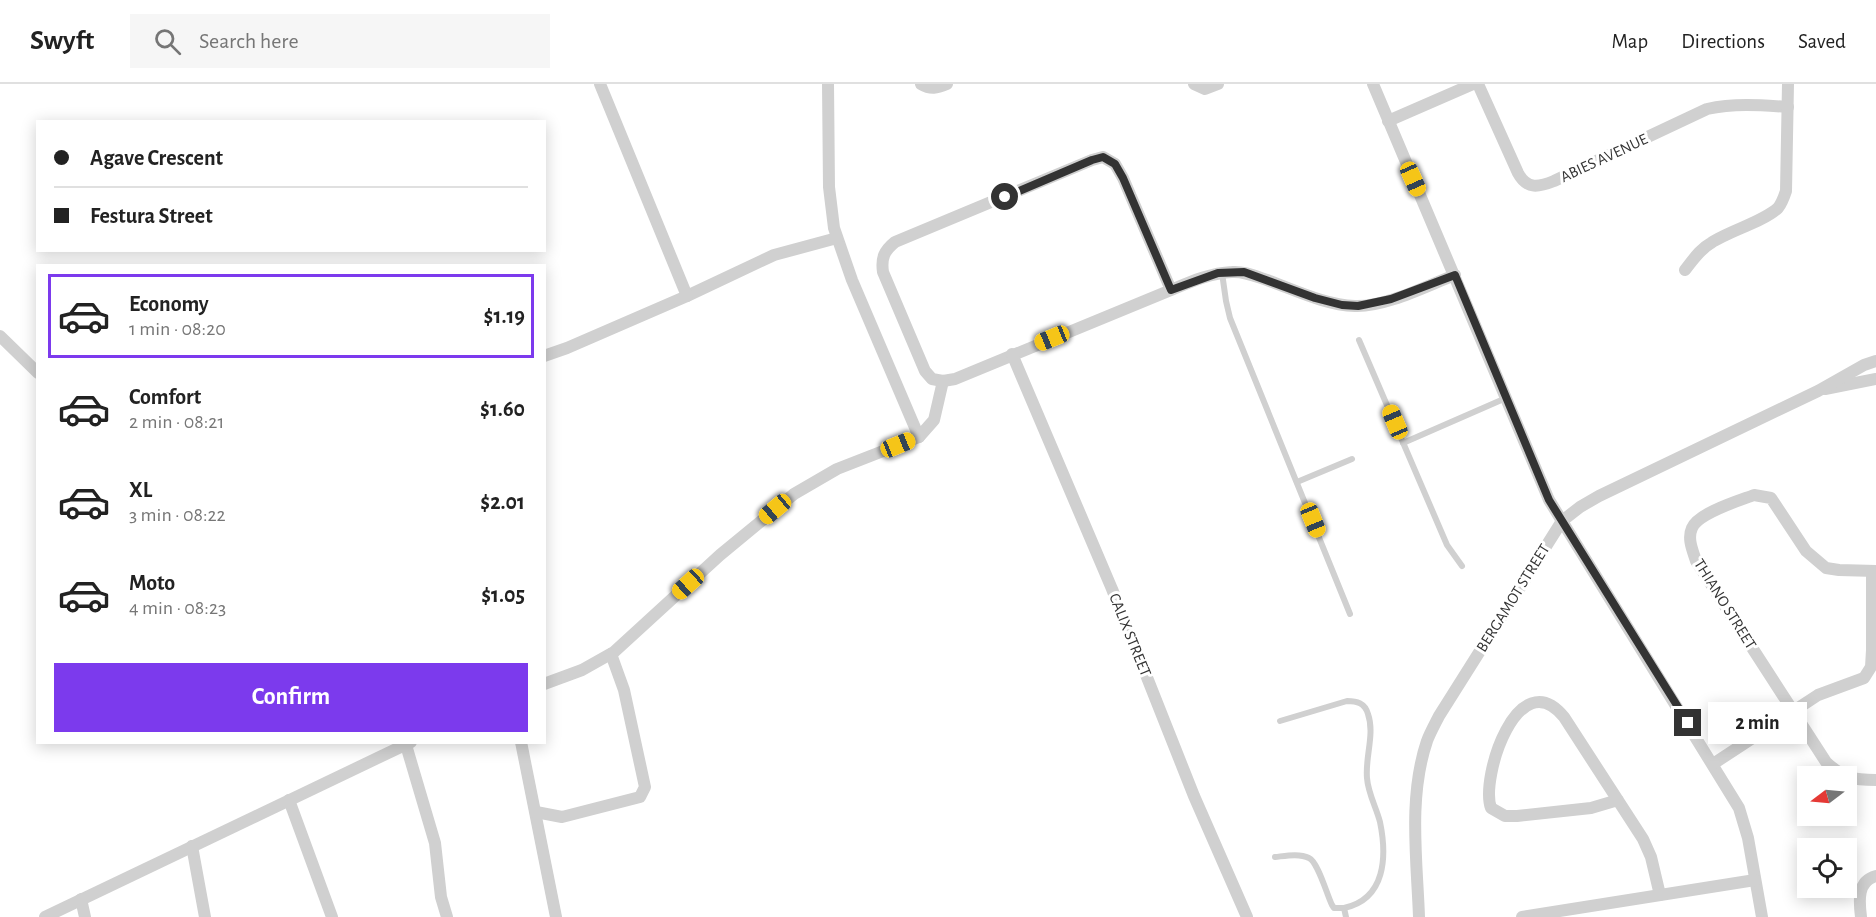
<!DOCTYPE html>
<html lang="en">
<head>
<meta charset="utf-8">
<style>
	body { margin:0; font-family:"Alegreya Sans",sans-serif; background:#f6f6f6; color:#222; height:100vh; display:flex; flex-direction:column; font-size:22px; white-space:nowrap }
	* { box-sizing:border-box; margin:0 }
	p { font-size:20px; color:#767676 }
	.icon { flex:none; width:33px; height:33px; fill:none; stroke:currentColor; stroke-width:2; stroke-linecap:round; stroke-linejoin:round }
	.map { position:relative; flex:1; overflow:hidden }
	.drawer { position:absolute; left:36px; top:180px; width:510px; height:480px; display:flex; flex-direction:column; background:#fff; border-radius:0px; box-shadow:0 3px 15px #0003 }
	.drawer>* { flex:none }
	.banner { position:absolute; left:36px; top:36px; width:510px; height:132px; border-radius:0px; box-shadow:0 3px 15px #0003; display:grid; align-content:center; height:132px; padding:0 18px; background:#fff }
	.needle { width:39px; rotate:254deg }
	.buttons { position:absolute; left:1797px; top:682px; display:grid; gap:12px }
	.buttons a { display:grid; place-items:center; width:60px; height:60px; border-radius:0px; background:#fff; box-shadow:0 3px 15px #0003; font-size:30px }
	.end { position:absolute; width:27px; height:27px; margin:-14px; border:8px solid #333; background:#fff; box-shadow:0 0 0 3px #fff }
	.from { border-radius:50% }
	.bubble { position:absolute; height:42px; border-radius:0px; background:#fff; box-shadow:0 3px 15px #0003; font-size:20px; font-weight:700; line-height:42px; text-align:center }
	.car { position:absolute; width:18px; height:36px; margin:-18px -9px; border-radius:8px; box-shadow:0 0 4px 2px #0007; background:linear-gradient(#f5c518 24%,#345 0 40%,#f5c518 0 76%,#345 0 86%,#f5c518 0) }
	.banner b { display:flex; align-items:center; gap:21px; height:57px; font-size:22px }
	.banner b+b { border-top:2px solid #e0e0e0 }
	.banner i { width:15px; height:15px; background:#222 }
	ul { padding:10px 0 0; list-style:none }
	li { display:flex; align-items:center; gap:18px; height:84px; margin:0 12px 9px; padding:0 6px; border:3px solid transparent; border-radius:0px }
	li div { flex:1 }
	li b { display:block; font-size:22px }
	li em { font-style:normal; font-weight:700 }
	li.on { border-color:#7c3aed }
	li>.icon { width:54px; height:54px; stroke-width:1.5 }
	.action { display:flex; gap:12px; margin-top:auto; padding:12px 18px }
	.action a { flex:1; height:69px; border-radius:0px; background:#7c3aed; color:#fff; font-size:24px; font-weight:700; line-height:69px; text-align:center }
	header { display:flex; align-items:center; gap:36px; box-sizing:border-box; height:84px; padding:0 30px; background:#fff; border-bottom:2px solid #e0e0e0 }
	header strong { font-size:28px }
	nav { display:flex; gap:33px; margin-inline-start:auto; font-size:21px }
	.search { width:420px; height:54px; background:#f6f6f6; display:flex; align-items:center; gap:15px; box-sizing:border-box; padding:0 21px; border-radius:0px; color:#767676; font-size:22px }
	.map>svg:first-child { display:block }
	.lines { fill:none; stroke-linecap:round; stroke-linejoin:round }
	.lane { stroke:#d0d0d0; stroke-width:6 }
	.street { stroke:#d0d0d0; stroke-width:12 }
	.route { stroke:#333; stroke-width:8 }
	.labels { text-anchor:middle; dominant-baseline:central; stroke-width:6; stroke-linejoin:round; paint-order:stroke }
	.street-label { font-size:16px; fill:#333; stroke:#fff }
</style>
</head>
<body>
<header>
<strong>Swyft</strong>
<div class="search"><svg class="icon" aria-label="search" viewBox="0 0 24 24"><circle cx="10" cy="10" r="6"/><path d="M15 15l6 6"/></svg>Search here</div>
<nav><a>Map</a><a>Directions</a><a>Saved</a></nav>
</header>
<div class="map">
<svg width="1876" height="833" viewBox="0 0 1876 833">
	<rect width="100%" height="100%" fill="#fff"/>
	<g class="lines">
		<g class="lane">
			<path d="M1222,189L1226,217L1230,234L1350,530"/>
			<path d="M1359,256L1447,461L1462,482"/>
			<path d="M1403,359L1506,314"/>
			<path d="M1297,398L1352,375"/>
			<path d="M1280,637L1347,617C1357,617 1365,619 1368,630C1375,650 1365,673 1367,694C1368,709 1376,723 1380,738C1387,772 1386,815 1344,824L1346,833"/>
			<path d="M1275,773C1285,772 1299,769 1309,774C1318,778 1327,811 1332,821L1334,824H1344"/>
		</g>
		<g class="street">
			<path d="M828,0L829,103L834,144L852,196L919,353"/>
			<path d="M921,0C931,6 937,4 947,0"/>
			<path d="M1194,0L1205,5L1218,0"/>
			<path d="M1373,0L1549,416L1739,724L1748,754L1762,833"/>
			<path d="M1478,0L1518,89C1527,106 1539,103 1554,97L1707,25C1734,19 1760,21 1788,23"/>
			<path d="M1388,37L1473,0"/>
			<path d="M1685,186C1693,176 1700,165 1711,159C1729,147 1763,138 1778,124C1782,119 1784,113 1786,107L1788,0"/>
			<path d="M1171,206L1123,94L1115,80L1103,73L1092,76L895,158C884,167 881,174 883,188L925,287L932,295L943,297L955,295L1171,206C1190,198 1210,189 1232,188C1244,187 1255,192 1267,196C1295,206 1325,221 1355,222C1386,223 1426,202 1455,191"/>
			<path d="M687,212L774,171L837,154"/>
			<path d="M0,252L38,289"/>
			<path d="M1012,270L1112,505L1194,712L1247,833"/>
			<path d="M544,272L567,264L687,212L600,0"/>
			<path d="M1825,305L1876,295"/>
			<path d="M1876,487L1839,486L1826,484L1806,467L1771,414L1754,411C1738,417 1698,429 1692,444C1687,455 1693,467 1696,477L1826,678C1843,694 1853,696 1876,696"/>
			<path d="M544,600L582,586L614,568L720,471L794,410L837,385L919,353L934,336L943,297"/>
			<path d="M521,658L556,833"/>
			<path d="M406,661L435,759L441,813L447,833"/>
			<path d="M1713,680L1818,611L1864,594L1871,583L1872,566V487"/>
			<path d="M289,716L332,833"/>
			<path d="M1618,716L1591,724L1517,732H1505L1491,724C1480,694 1518,577 1564,633L1643,755L1651,773L1660,811"/>
			<path d="M536,728L562,733L640,713L645,703L624,606L611,570"/>
			<path d="M192,762L205,833"/>
			<path d="M81,815L85,833"/>
			<path d="M45,833L411,658"/>
			<path d="M1419,833C1417,776 1408,713 1427,657C1430,649 1435,640 1439,632L1562,437L1580,423L1599,412L1818,307L1864,281L1876,277"/>
			<path d="M1522,833L1755,796"/>
			<path d="M1861,833C1859,817 1857,797 1876,792"/>
		</g>
	</g>
	<g class="lines">
		<path class="route" d="M1005,113L1092,76L1103,73L1115,80L1123,94L1171,206L1218,189L1244,188L1315,214L1342,221L1358,222L1391,215L1455,191L1549,416L1688,639"/>
	</g>
	<g class="labels">
		<g class="street-label">
			<text transform="translate(1604 74) rotate(-25)">ABIES AVENUE</text>
			<text transform="translate(1513 514) rotate(-58)">BERGAMOT STREET</text>
			<text transform="translate(1725 520) rotate(58)">THIANO STREET</text>
			<text transform="translate(1130 551) rotate(68)">CALIX STREET</text>
		</g>
	</g>
</svg>
<div class="buttons">
<a><svg class="needle" viewBox="-14 -14 28 28"><path d="M0-13l5 13h-10z" fill="#e53935"/><path d="M0 13l5-13h-10z" fill="#767676"/></svg></a>
<a><svg class="icon" aria-label="locate" viewBox="0 0 24 24"><circle cx="12" cy="12" r="6"/><path d="M12 2v4M12 18v4M2 12h4M18 12h4"/></svg></a>
</div>
<i class="end from" style="left:1005px;top:113px"></i>
<i class="end" style="left:1688px;top:639px"></i>
<div class="bubble" style="left:1708px;top:618px;width:99px">2 min</div>
<i class="car" style="left:1413px;top:95px;rotate:156deg"></i>
<i class="car" style="left:1052px;top:254px;rotate:248deg"></i>
<i class="car" style="left:1395px;top:338px;rotate:337deg"></i>
<i class="car" style="left:898px;top:361px;rotate:68deg"></i>
<i class="car" style="left:775px;top:425px;rotate:230deg"></i>
<i class="car" style="left:1313px;top:436px;rotate:158deg"></i>
<i class="car" style="left:688px;top:500px;rotate:228deg"></i>
<div class="banner">
<b><i class="from"></i>Agave Crescent</b>
<b><i></i>Festura Street</b>
</div>
<section class="drawer">
<ul>
<li class="on"><svg class="icon" aria-label="car" viewBox="0 0 24 24"><path d="M5 17H2v-5l4-1 3-4h7l3 4 3 1v5h-3M9 17h6M6 11h13"/><circle cx="7" cy="17" r="2"/><circle cx="17" cy="17" r="2"/></svg><div><b>Economy</b><p>1 min · 08:20</p></div><em>$1.19</em></li>
<li><svg class="icon" aria-label="car" viewBox="0 0 24 24"><path d="M5 17H2v-5l4-1 3-4h7l3 4 3 1v5h-3M9 17h6M6 11h13"/><circle cx="7" cy="17" r="2"/><circle cx="17" cy="17" r="2"/></svg><div><b>Comfort</b><p>2 min · 08:21</p></div><em>$1.60</em></li>
<li><svg class="icon" aria-label="car" viewBox="0 0 24 24"><path d="M5 17H2v-5l4-1 3-4h7l3 4 3 1v5h-3M9 17h6M6 11h13"/><circle cx="7" cy="17" r="2"/><circle cx="17" cy="17" r="2"/></svg><div><b>XL</b><p>3 min · 08:22</p></div><em>$2.01</em></li>
<li><svg class="icon" aria-label="car" viewBox="0 0 24 24"><path d="M5 17H2v-5l4-1 3-4h7l3 4 3 1v5h-3M9 17h6M6 11h13"/><circle cx="7" cy="17" r="2"/><circle cx="17" cy="17" r="2"/></svg><div><b>Moto</b><p>4 min · 08:23</p></div><em>$1.05</em></li>
</ul>
<div class="action"><a>Confirm</a></div>
</section>
</div>
</body>
</html>
